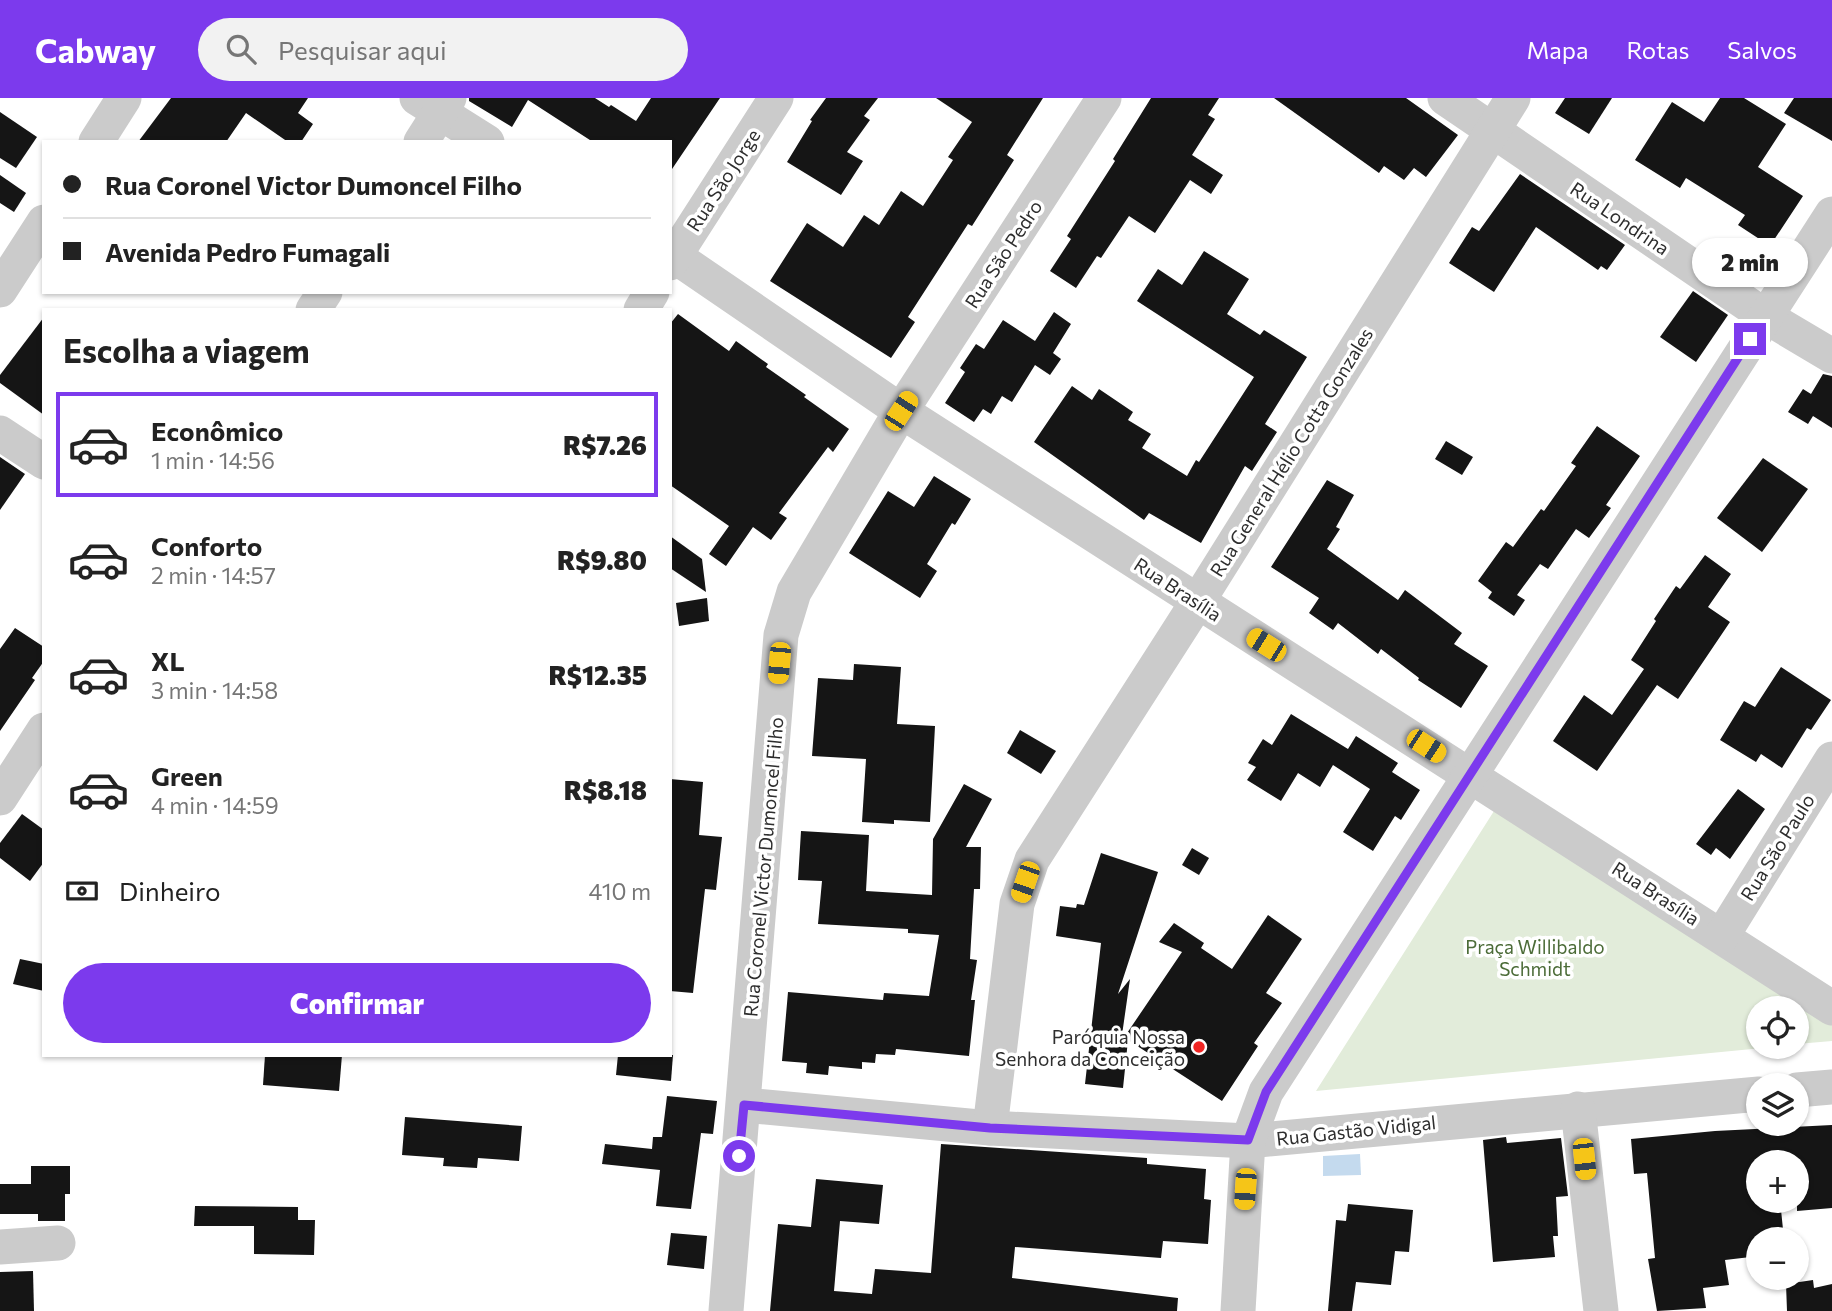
<!DOCTYPE html>
<html lang="pt">
<head>
<meta charset="utf-8">
<style>
	body { margin:0; font-family:Commissioner,sans-serif; background:#f2f2f2; color:#222; height:100vh; display:flex; flex-direction:column; font-size:26px; white-space:nowrap }
	* { box-sizing:border-box; margin:0 }
	p { font-size:23px; color:#767676 }
	.icon { flex:none; width:38px; height:38px; fill:none; stroke:currentColor; stroke-width:2; stroke-linecap:round; stroke-linejoin:round }
	.map { position:relative; flex:1; overflow:hidden }
	.drawer { position:absolute; left:42px; top:210px; width:630px; height:749px; display:flex; flex-direction:column; background:#fff; border-radius:0px; box-shadow:0 2px 5px #0004 }
	.drawer>* { flex:none }
	.guide { position:absolute; left:42px; top:42px; width:630px; height:154px; border-radius:0px; box-shadow:0 2px 5px #0004; display:grid; align-content:center; height:154px; padding:0 21px; background:#fff }
	.tools { position:absolute; left:1746px; top:898px; display:grid; gap:14px }
	.tools a { display:grid; place-items:center; width:63px; height:63px; border-radius:50%; background:#fff; box-shadow:0 2px 5px #0004; font-size:35px }
	.end { position:absolute; width:32px; height:32px; margin:-16px; border:9px solid #7c3aed; background:#fff; box-shadow:0 0 0 4px #fff }
	.from { border-radius:50% }
	.bubble { position:absolute; height:49px; border-radius:24px; background:#fff; box-shadow:0 2px 5px #0004; font-size:23px; font-weight:800; line-height:49px; text-align:center }
	.car { position:absolute; width:21px; height:42px; margin:-21px -10px; border-radius:9px; box-shadow:0 0 5px 2px #0007; background:linear-gradient(#f5c518 24%,#345 0 40%,#f5c518 0 76%,#345 0 86%,#f5c518 0) }
	.guide b { display:flex; align-items:center; gap:24px; height:66px; font-size:26px }
	.guide b+b { border-top:2px solid #e0e0e0 }
	.guide i { width:18px; height:18px; background:#222 }
	ul { padding:0; list-style:none }
	li { display:flex; align-items:center; gap:21px; height:105px; margin:0 14px 10px; padding:0 7px; border:4px solid transparent; border-radius:0px }
	li div { flex:1 }
	li b { display:block; font-size:26px }
	li em { font-style:normal; font-weight:800 }
	li.active { border-color:#7c3aed }
	li>.icon { width:63px; height:63px; stroke-width:1.5 }
	h2 { padding:0 21px; font-size:32px; line-height:84px }
	.pay { display:flex; align-items:center; gap:18px; height:77px; padding:0 21px; font-size:26px }
	.pay p { margin-inline-start:auto }
	.primary-button { display:flex; gap:14px; margin-top:auto; padding:14px 21px }
	.primary-button a { flex:1; height:80px; border-radius:42px; background:#7c3aed; color:#fff; font-size:28px; font-weight:800; line-height:80px; text-align:center }
	header { display:flex; align-items:center; gap:42px; box-sizing:border-box; height:98px; padding:0 35px; background:#7c3aed; color:#fff }
	header strong { font-size:33px }
	nav { display:flex; gap:38px; margin-inline-start:auto; font-size:24px }
	.search { width:490px; height:63px; background:#f2f2f2; display:flex; align-items:center; gap:18px; box-sizing:border-box; padding:0 24px; border-radius:38px; color:#767676; font-size:26px }
	.map>svg:first-child { display:block }
	.green { fill:#e2ecda }
	.water { fill:#c4daee }
	.building { fill:#151515 }
	.lines { fill:none; stroke-linecap:round; stroke-linejoin:round }
	.minor { stroke:#cbcbcb; stroke-width:35 }
	.route { stroke:#7c3aed; stroke-width:9 }
	.poi-dot { fill:#f12523; stroke:#fff; stroke-width:2.5 }
	.labels { text-anchor:middle; dominant-baseline:central; stroke-width:7; stroke-linejoin:round; paint-order:stroke }
	.street-label { font-size:19px; fill:#2e2e2e; stroke:#fff }
	.park-label { font-size:19px; fill:#4c6c38; stroke:#fff }
	.poi-label { font-size:19px; fill:#2e2e2e; stroke:#fff; text-anchor:end }
</style>
</head>
<body>
<header>
<strong>Cabway</strong>
<div class="search"><svg class="icon" aria-label="search" viewBox="0 0 24 24"><circle cx="10" cy="10" r="6"/><path d="M15 15l6 6"/></svg>Pesquisar aqui</div>
<nav><a>Mapa</a><a>Rotas</a><a>Salvos</a></nav>
</header>
<div class="map">
<svg width="1832" height="1213" viewBox="0 0 1832 1213">
	<rect width="100%" height="100%" fill="#fff"/>
	<path class="green" d="M1501,702L1832,921V943L1797,946V910H1759V948L1773,949L1316,993Z"/>
	<path class="water" d="M1360,1056L1361,1077L1323,1078V1058Z"/>
	<g class="building">
		<path d="M171,0H308L298,15L313,26L301,44H288L246,15L226,44H138Z"/>
		<path d="M469,0H595L609,9L611,7L636,23L651,0H720L670,74V44H593L528,2L512,29L469,3Z"/>
		<path d="M826,0H878L864,18L870,22L847,54L863,63L841,97L787,64L812,23L810,22Z"/>
		<path d="M936,0H1043L1007,57L1014,62L972,128L968,126L908,219L915,224L891,260L770,183L807,125L843,149L864,117L879,127L901,93L923,108L953,62L948,59L972,24Z"/>
		<path d="M1151,0H1219L1208,17L1215,21L1192,57L1223,77L1211,96L1190,82L1155,135L1129,118L1101,160L1097,158L1076,190L1050,173L1071,141L1067,138L1115,63L1113,61Z"/>
		<path d="M1274,0H1406L1458,37L1426,79L1414,70L1404,82L1384,68L1379,75Z"/>
		<path d="M1565,0H1612L1589,36L1555,15Z"/>
		<path d="M1720,0H1744L1786,26L1758,69L1803,98L1770,148L1738,127L1745,117L1686,80L1680,90L1635,62L1672,4L1704,24Z"/>
		<path d="M1794,0H1832V43L1784,15Z"/>
		<path d="M0,14L37,39L16,70L0,60Z"/>
		<path d="M1520,76L1625,147L1607,172L1601,168L1598,172L1536,129L1494,194L1449,165L1472,129L1479,133Z"/>
		<path d="M0,77L26,95L14,114L0,105Z"/>
		<path d="M1204,153L1249,181L1227,216L1260,237L1264,232L1307,259L1265,326L1277,334L1252,373L1245,368L1201,445L1149,415L1144,422L1034,344L1072,288L1092,302L1099,291L1133,314L1128,322L1151,336L1142,350L1187,378L1196,362L1199,364L1254,279L1137,203L1158,171L1182,187Z"/>
		<path d="M1693,193L1728,217L1696,264L1660,239Z"/>
		<path d="M1054,214L1071,226L1053,255L1061,261L1050,277L1035,267L1012,304L1002,298L991,316L983,311L974,324L945,305L965,274L960,270L976,246L984,251L1003,222L1035,243Z"/>
		<path d="M678,216L729,253L736,243L768,266L766,269L806,297L804,299L849,331L833,354L828,349L779,415L787,420L771,442L753,429L726,468L709,456L729,428L670,387V226Z"/>
		<path d="M44,219V317L0,285V277Z"/>
		<path d="M1823,276L1832,278V330L1813,318L1808,326L1788,314L1803,291L1811,296Z"/>
		<path d="M1597,328L1640,358L1606,407L1611,410L1589,440L1576,431L1548,471L1540,466L1517,497L1525,502L1514,518L1488,500L1492,494L1478,483L1506,444L1513,449L1541,411L1544,413L1576,368L1571,365Z"/>
		<path d="M1446,343L1473,359L1462,377L1435,361Z"/>
		<path d="M0,359L25,376L0,412Z"/>
		<path d="M1763,360L1808,391L1762,454L1717,420Z"/>
		<path d="M934,378L971,401L955,427L952,425L927,466L937,473L920,500L849,455L888,393L914,409Z"/>
		<path d="M1327,382L1354,397L1336,429L1340,431L1327,451L1398,502L1405,492L1462,535L1454,546L1488,568L1461,610L1418,582L1419,580L1381,551L1378,556L1338,525L1333,532L1309,515L1319,500L1271,469Z"/>
		<path d="M670,438L702,461L706,494L670,470Z"/>
		<path d="M1705,457L1731,476L1708,509L1730,524L1678,601L1657,587L1597,673L1553,643L1584,597L1612,617L1644,571L1631,562L1656,523L1654,521L1676,488L1680,491Z"/>
		<path d="M707,500L709,523L679,528L676,505Z"/>
		<path d="M15,530L44,549V563L32,580L35,582L0,633V551Z"/>
		<path d="M854,566L901,569L897,626L935,628L930,724L894,722V726L862,724L866,661L812,658L818,580L853,582Z"/>
		<path d="M1781,569L1831,602L1811,632L1807,630L1782,670L1761,656L1756,664L1720,642L1744,603L1755,609Z"/>
		<path d="M1291,616L1348,651L1356,638L1398,665L1392,674L1420,692L1401,722L1395,718L1373,753L1343,734L1370,691L1333,667L1320,689L1298,675L1281,703L1247,682L1256,669L1248,665L1263,641L1272,647Z"/>
		<path d="M1020,632L1056,653L1041,676L1007,655Z"/>
		<path d="M670,681L703,684L699,737L722,739L716,792L705,791L693,895L670,893Z"/>
		<path d="M964,686L992,701L966,749H981L980,791H974L970,861L977,862L971,902H975L969,958L896,951L895,957L876,956L875,965L862,964V971L829,968L828,977L806,975L807,965L782,963L788,894L883,902L884,895L929,898L939,837L908,835V831L818,826L822,783L798,782L801,733L869,737L866,793L932,797L933,741Z"/>
		<path d="M1738,691L1765,711L1730,761L1716,750L1711,757L1696,746Z"/>
		<path d="M22,716L44,732V764L30,783L0,760V745Z"/>
		<path d="M1192,750L1209,760L1199,777L1182,767Z"/>
		<path d="M1101,755L1158,774L1118,896L1130,881L1121,944L1182,854L1159,844L1174,825L1204,845L1201,850L1232,871L1268,817L1302,841L1266,895L1282,905L1254,945L1258,948L1222,1003L1128,942L1123,990L1085,986L1101,845L1056,838L1060,808L1076,810L1077,806L1084,807Z"/>
		<path d="M20,861L44,866V893L13,886Z"/>
		<path d="M265,957H342L339,993L263,987Z"/>
		<path d="M618,957H673L671,983L616,977Z"/>
		<path d="M667,998L717,1003L713,1036L701,1035L691,1111L656,1108L660,1072L602,1066L605,1046L652,1051L653,1039H662Z"/>
		<path d="M405,1019L522,1028L519,1063L478,1060L477,1070L443,1068L444,1060L402,1057Z"/>
		<path d="M1832,1027V1110L1797,1113V1064H1759V1102H1780L1784,1141H1759V1158L1725,1162L1729,1187L1703,1190L1706,1210L1657,1213L1648,1161L1655,1160L1647,1075L1634,1076L1631,1041L1715,1033Z"/>
		<path d="M1506,1039L1507,1045L1561,1040L1568,1098L1556,1099L1558,1138H1553L1555,1159L1493,1164L1483,1042Z"/>
		<path d="M941,1046L1147,1060V1066L1206,1071L1204,1101L1211,1102L1208,1146L1163,1143L1161,1160L1015,1149L1012,1180L1178,1200L1177,1213H770L778,1126L811,1129L816,1081L883,1087L879,1126L840,1123L834,1193L872,1196L875,1171L931,1175Z"/>
		<path d="M31,1068H70V1096H65V1123H38V1116H0V1086H31Z"/>
		<path d="M1348,1106L1413,1112L1409,1154L1395,1153L1391,1187L1356,1184L1352,1213H1328L1336,1122L1346,1123Z"/>
		<path d="M195,1108L298,1109V1122H315L314,1157L254,1156V1128H194Z"/>
		<path d="M671,1135L707,1138L704,1171L667,1167Z"/>
		<path d="M33,1173L34,1213H0V1174Z"/>
		<path d="M1813,1182L1814,1190L1832,1186V1213H1787L1786,1186Z"/>
	</g>
	<g class="lines">
		<g class="minor">
			<path d="M417,0L487,44"/>
			<path d="M1445,0L1765,218L1832,258"/>
			<path d="M96,44L124,0"/>
			<path d="M421,44L449,0"/>
			<path d="M670,155L901,313L1832,910"/>
			<path d="M670,165L776,0"/>
			<path d="M0,192L44,124"/>
			<path d="M313,212L325,194"/>
			<path d="M641,212L652,194"/>
			<path d="M0,335L44,364"/>
			<path d="M0,700L44,632"/>
			<path d="M1722,838L1832,661"/>
			<path d="M1797,992L1832,989"/>
			<path d="M744,1007L990,1030L1248,1043L1759,996"/>
			<path d="M1578,1011L1601,1213"/>
			<path d="M990,1030L1017,806L1032,762L1198,503L1513,0"/>
			<path d="M0,1149L58,1145"/>
			<path d="M726,1213L781,537L794,494L901,313L1104,0"/>
			<path d="M1238,1213L1248,1043L1266,994L1832,116"/>
		</g>
	</g>
	<g class="lines">
		<path class="route" d="M739,1058L744,1007L990,1030L1248,1042L1266,994L1750,241"/>
	</g>
	<circle class="poi-dot" cx="1199" cy="949" r="7"/>
	<g class="labels">
		<g class="street-label">
			<text transform="translate(723 82) rotate(-57)">Rua São Jorge</text>
			<text transform="translate(1620 120) rotate(34)">Rua Londrina</text>
			<text transform="translate(1003 156) rotate(-57)">Rua São Pedro</text>
			<text transform="translate(1291 354) rotate(-58)">Rua General Hélio Cotta Gonzales</text>
			<text transform="translate(1178 491) rotate(33)">Rua Brasília</text>
			<text transform="translate(1777 749) rotate(-58)">Rua São Paulo</text>
			<text transform="translate(763 769) rotate(-85)">Rua Coronel Victor Dumoncel Filho</text>
			<text transform="translate(1656 795) rotate(33)">Rua Brasília</text>
			<text transform="translate(1356 1032) rotate(-6)">Rua Gastão Vidigal</text>
		</g>
		<g class="park-label">
			<text x="1535" y="848">Praça Willibaldo<tspan x="1535" dy="22">Schmidt</tspan></text>
		</g>
		<g class="poi-label">
			<text x="1185" y="938">Paróquia Nossa<tspan x="1185" dy="22">Senhora da Conceição</tspan></text>
		</g>
	</g>
</svg>
<div class="tools">
<a><svg class="icon" aria-label="locate" viewBox="0 0 24 24"><circle cx="12" cy="12" r="6"/><path d="M12 2v4M12 18v4M2 12h4M18 12h4"/></svg></a>
<a><svg class="icon" aria-label="layers" viewBox="0 0 24 24"><path d="M12 4l9 5-9 5-9-5zM3 14l9 5 9-5"/></svg></a>
<a>+</a>
<a>−</a>
</div>
<i class="end from" style="left:739px;top:1058px"></i>
<i class="end" style="left:1750px;top:241px"></i>
<div class="bubble" style="left:1692px;top:140px;width:116px">2 min</div>
<i class="car" style="left:901px;top:313px;rotate:33deg"></i>
<i class="car" style="left:1266px;top:547px;rotate:302deg"></i>
<i class="car" style="left:779px;top:565px;rotate:185deg"></i>
<i class="car" style="left:1426px;top:648px;rotate:123deg"></i>
<i class="car" style="left:1025px;top:784px;rotate:199deg"></i>
<i class="car" style="left:1584px;top:1061px;rotate:174deg"></i>
<i class="car" style="left:1245px;top:1091px;rotate:184deg"></i>
<div class="guide">
<b><i class="from"></i>Rua Coronel Victor Dumoncel Filho</b>
<b><i></i>Avenida Pedro Fumagali</b>
</div>
<section class="drawer">
<h2>Escolha a viagem</h2>
<ul>
<li class="active"><svg class="icon" aria-label="car" viewBox="0 0 24 24"><path d="M5 17H2v-5l4-1 3-4h7l3 4 3 1v5h-3M9 17h6M6 11h13"/><circle cx="7" cy="17" r="2"/><circle cx="17" cy="17" r="2"/></svg><div><b>Econômico</b><p>1 min · 14:56</p></div><em>R$7.26</em></li>
<li><svg class="icon" aria-label="car" viewBox="0 0 24 24"><path d="M5 17H2v-5l4-1 3-4h7l3 4 3 1v5h-3M9 17h6M6 11h13"/><circle cx="7" cy="17" r="2"/><circle cx="17" cy="17" r="2"/></svg><div><b>Conforto</b><p>2 min · 14:57</p></div><em>R$9.80</em></li>
<li><svg class="icon" aria-label="car" viewBox="0 0 24 24"><path d="M5 17H2v-5l4-1 3-4h7l3 4 3 1v5h-3M9 17h6M6 11h13"/><circle cx="7" cy="17" r="2"/><circle cx="17" cy="17" r="2"/></svg><div><b>XL</b><p>3 min · 14:58</p></div><em>R$12.35</em></li>
<li><svg class="icon" aria-label="car" viewBox="0 0 24 24"><path d="M5 17H2v-5l4-1 3-4h7l3 4 3 1v5h-3M9 17h6M6 11h13"/><circle cx="7" cy="17" r="2"/><circle cx="17" cy="17" r="2"/></svg><div><b>Green</b><p>4 min · 14:59</p></div><em>R$8.18</em></li>
</ul>
<div class="pay"><svg class="icon" aria-label="cash" viewBox="0 0 24 24"><path d="M3 7h18v10H3z"/><circle cx="12" cy="12" r="2"/></svg>Dinheiro<p>410 m</p></div>
<div class="primary-button"><a>Confirmar</a></div>
</section>
</div>
</body>
</html>
